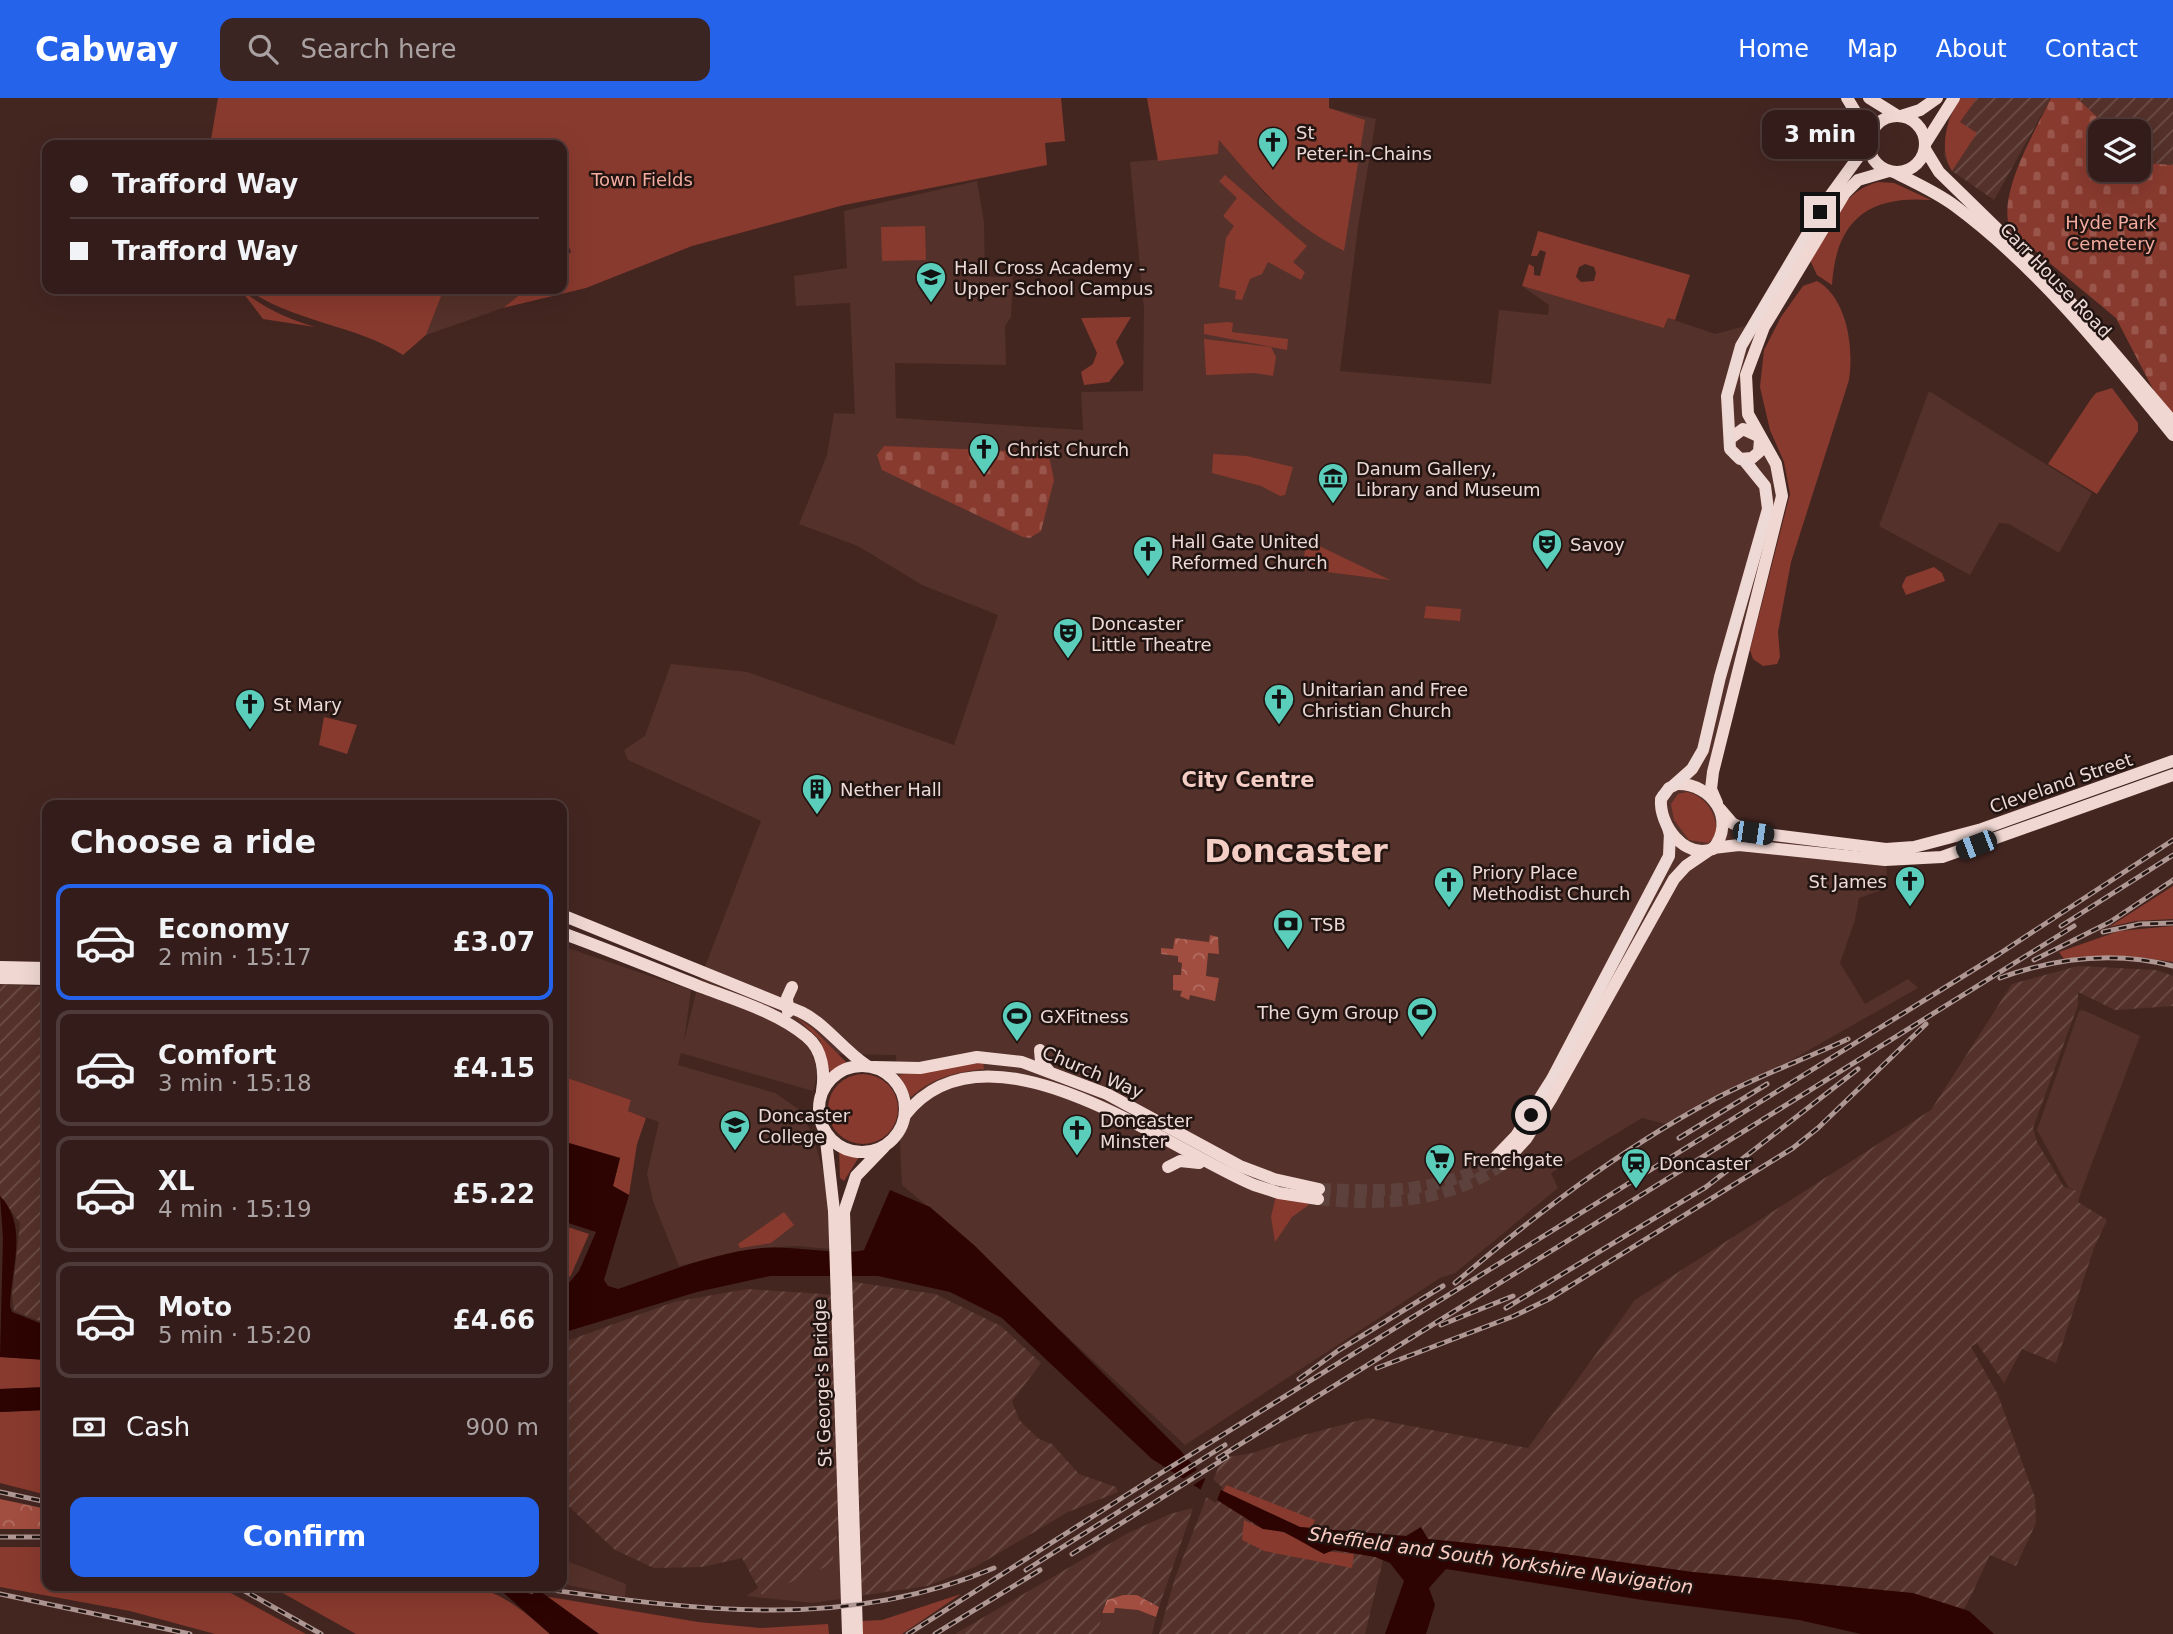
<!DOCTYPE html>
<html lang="en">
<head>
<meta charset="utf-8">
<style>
	body { margin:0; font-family:"DejaVu Sans",sans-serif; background:#3b2522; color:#f1f3f6; height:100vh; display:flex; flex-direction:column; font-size:26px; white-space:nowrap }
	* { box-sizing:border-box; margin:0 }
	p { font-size:23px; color:#a9a1a2 }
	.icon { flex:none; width:38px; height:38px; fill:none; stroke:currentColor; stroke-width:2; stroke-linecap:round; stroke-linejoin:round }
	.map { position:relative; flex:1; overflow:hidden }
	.side { position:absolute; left:42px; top:702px; width:525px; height:791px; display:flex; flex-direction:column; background:#331c19; border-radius:14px; box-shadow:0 7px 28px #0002,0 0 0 2px #4e3a38 }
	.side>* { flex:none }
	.top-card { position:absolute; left:42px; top:42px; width:525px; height:154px; border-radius:14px; box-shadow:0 7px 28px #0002,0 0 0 2px #4e3a38; display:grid; align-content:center; height:154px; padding:0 28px; background:#331c19 }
	.fabs { position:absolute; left:2088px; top:21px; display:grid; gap:14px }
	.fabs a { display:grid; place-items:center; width:63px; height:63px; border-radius:14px; background:#331c19; box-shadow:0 7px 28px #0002,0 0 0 2px #4e3a38; font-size:35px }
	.end { position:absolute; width:32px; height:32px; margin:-16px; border:9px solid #edd9d5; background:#111; box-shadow:0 0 0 4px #111 }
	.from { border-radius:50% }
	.bubble { position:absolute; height:49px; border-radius:14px; background:#331c19; box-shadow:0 7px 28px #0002,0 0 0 2px #4e3a38; font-size:23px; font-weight:800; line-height:49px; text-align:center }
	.car { position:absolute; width:21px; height:42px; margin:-21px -10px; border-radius:9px; box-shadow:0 0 5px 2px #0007; background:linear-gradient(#222 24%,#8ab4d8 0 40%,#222 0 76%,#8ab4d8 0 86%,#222 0) }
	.top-card b { display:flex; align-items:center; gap:24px; height:66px; font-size:26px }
	.top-card b+b { border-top:2px solid #4e3a38 }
	.top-card i { width:18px; height:18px; background:#f1f3f6 }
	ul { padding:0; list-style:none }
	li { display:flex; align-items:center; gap:21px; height:116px; margin:0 14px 10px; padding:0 14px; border:4px solid #4e3a38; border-radius:14px }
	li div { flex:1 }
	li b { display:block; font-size:26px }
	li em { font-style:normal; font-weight:800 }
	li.on { border-color:#2563eb }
	li>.icon { width:63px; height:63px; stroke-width:1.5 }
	h2 { padding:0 28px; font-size:32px; line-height:84px }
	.pay { display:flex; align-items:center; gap:18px; height:77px; padding:0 28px; font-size:26px }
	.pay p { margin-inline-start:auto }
	.button { display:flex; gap:14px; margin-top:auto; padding:14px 28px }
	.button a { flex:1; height:80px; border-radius:14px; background:#2563eb; color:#fff; font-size:28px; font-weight:800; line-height:80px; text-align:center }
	header { display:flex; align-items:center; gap:42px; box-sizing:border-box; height:98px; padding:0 35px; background:#2563eb; color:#fff }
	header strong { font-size:33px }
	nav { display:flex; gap:38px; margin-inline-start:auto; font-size:24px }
	.search { width:490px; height:63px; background:#3b2522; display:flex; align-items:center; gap:18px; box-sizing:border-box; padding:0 24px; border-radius:14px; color:#a9a1a2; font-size:26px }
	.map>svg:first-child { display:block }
	.built { fill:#54312a }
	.industrial { fill:url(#industrial-furrows) }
	.green { fill:#893a2e; fill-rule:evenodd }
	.forest { fill:url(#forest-crowns) }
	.cemetery { fill:url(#cemetery-stones) }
	.water { fill:#2d0402 }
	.pier { fill:#442621 }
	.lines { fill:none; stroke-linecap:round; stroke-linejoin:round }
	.trunk-tunnel { stroke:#5d413c; stroke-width:12; stroke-dasharray:12 6; stroke-linecap:butt }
	.trunk { stroke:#f0d7d2; stroke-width:12 }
	.rail-casing { stroke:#af9793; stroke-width:5 }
	.rail { stroke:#211411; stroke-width:2.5; stroke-dasharray:8; stroke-linecap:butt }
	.route { stroke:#edd9d5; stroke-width:9 }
	.labels { text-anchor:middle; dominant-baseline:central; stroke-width:5; stroke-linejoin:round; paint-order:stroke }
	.poi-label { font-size:18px; fill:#edd9d5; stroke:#211411; text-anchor:start }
	.park-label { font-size:18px; fill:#f2ab9e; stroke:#211411 }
	.street-label { font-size:18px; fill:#edd9d5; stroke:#211411 }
	.water-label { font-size:19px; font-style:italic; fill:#fccbc2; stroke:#211411 }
	.quarter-label { font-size:21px; font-weight:bold; fill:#f4cdc5; stroke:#211411 }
	.town-label { font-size:32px; font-weight:bold; fill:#f4cdc5; stroke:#211411 }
</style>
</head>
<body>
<header>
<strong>Cabway</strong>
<div class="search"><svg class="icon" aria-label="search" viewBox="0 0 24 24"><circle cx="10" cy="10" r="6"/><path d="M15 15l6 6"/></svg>Search here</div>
<nav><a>Home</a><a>Map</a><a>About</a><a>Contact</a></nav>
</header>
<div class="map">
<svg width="2173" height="1536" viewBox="0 0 2173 1536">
	<defs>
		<pattern id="industrial-furrows" width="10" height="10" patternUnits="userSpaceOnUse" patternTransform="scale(1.75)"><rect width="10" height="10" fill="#54312a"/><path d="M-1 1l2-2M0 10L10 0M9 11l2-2" fill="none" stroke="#6d4e48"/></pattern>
		<pattern id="forest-crowns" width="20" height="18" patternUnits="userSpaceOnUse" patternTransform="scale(1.75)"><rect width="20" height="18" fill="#a14d3f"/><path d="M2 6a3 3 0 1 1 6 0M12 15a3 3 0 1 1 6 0" fill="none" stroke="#b36e63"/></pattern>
		<pattern id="cemetery-stones" width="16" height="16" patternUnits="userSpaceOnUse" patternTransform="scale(1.75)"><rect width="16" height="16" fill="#893a2e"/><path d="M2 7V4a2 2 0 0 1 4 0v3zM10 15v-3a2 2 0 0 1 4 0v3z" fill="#9a564b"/></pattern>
	</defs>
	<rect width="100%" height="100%" fill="#442621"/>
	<g class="built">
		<path d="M1328,10L1376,21L1358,129L1340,273L1491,286L1499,212L1548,217L1549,207L1522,188L1665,230L1668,220L1715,236L1757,225L1745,299L1781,385L1711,681L1732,725L1886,751L1887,790L1859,800L1855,822L1840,865L1865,906L1908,881L1918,890L1786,965L1736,987L1666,1026L1642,1020L1551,1075L1558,1090L1455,1175L1440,1180L1185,1347L1047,1220L975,1148L902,1087L896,957L823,956L813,993L681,955L678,967L775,995L800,1012L812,1036L823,1072L829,1109L830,1151L796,1148L763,1150L679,1168L653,1103L647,1076L659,1024L628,1013L631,1002L562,978V848L691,892L684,943L698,887L761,723L628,662L624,652L645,638L671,566L747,574L954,647L998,517L922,487L858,448L799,426L827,357L834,315L855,316L850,205L796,208L794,178L847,170L844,113L977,83L984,124L985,179L1013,178L1011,219L1005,228L1006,267L895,265L896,320L1083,332L1081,294L1143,293L1144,211L1130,64L1218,56L1219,41L1265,96L1343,153L1354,81Z"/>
		<path d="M444,191H527L503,210L426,237Z"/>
		<path d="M1929,293L2092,395L2059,455L2009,426L1999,425L1970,477L1879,428Z"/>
		<path d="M2083,912L2140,938L2081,1094L2069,1090L2037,1032L2079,913Z"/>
		<path d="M841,1436L920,1489L813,1505L746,1498Z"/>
		<path d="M562,1461L626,1486L625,1499L562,1486Z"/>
		<path d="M1115,1510L1138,1512L1156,1519L1152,1536H1099L1102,1515H1114Z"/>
	</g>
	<g class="industrial">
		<path d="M1960,0H2051L1994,102L1952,73L1944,58L1949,18Z"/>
		<path d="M2077,0H2173V67L2146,65L2139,58L2138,33H2112Z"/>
		<path d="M2078,868L2156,872L2173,878V908L2115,912L2078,894V907L2033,1030L2037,1044L2064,1089L2081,1094L2078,1104L2107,1122L2094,1150L2056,1265L2022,1251L2004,1285L1977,1245L1971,1249L1998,1297L2035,1400L2036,1425L2016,1468L1990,1457L1966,1508L1940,1534L1461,1444L1386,1437L1382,1466L1365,1536H1159L1175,1480L1222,1360L1253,1355L1304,1337L1368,1320L1528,1350L1635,1202L1931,1012L2012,886Z"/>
		<path d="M0,886L47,889V1226L14,1213L12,1198L20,1125L0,1098Z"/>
		<path d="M847,1183L935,1196L1001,1228L1041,1265L1012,1303L1019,1322L1039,1341L1052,1346L1079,1376L1116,1389L1118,1394L1068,1414L975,1469L927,1488L854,1498Z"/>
		<path d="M747,1191L837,1197L844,1394L832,1466L762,1497L742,1460L702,1469L654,1470L615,1452L562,1402V1245L674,1204Z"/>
		<path d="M1193,1410L1159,1509L1137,1497L1102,1512L1099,1536H955L1128,1435L1170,1416Z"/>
	</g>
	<g class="green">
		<path d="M218,0H1061L1065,43L1045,45L1047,67L844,107L692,148L586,190L503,210L527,191H562V162L571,154L562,130V47H210Z"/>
		<path d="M1147,0H1329V10L1365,22L1344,153C1287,124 1260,90 1219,42L1218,56L1158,63Z"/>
		<path d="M1960,0H1977L1960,24L1977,35L1952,73C1938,49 1947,22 1960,0Z"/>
		<path d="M1225,77L1307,148L1293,164L1305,174L1301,182L1268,164L1262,176L1250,181L1242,202L1235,201L1236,193L1219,189L1226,140L1234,128L1223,118L1237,100L1219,83Z"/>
		<path d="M1878,84L1894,85L1931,102C1867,97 1836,123 1832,187L1817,177L1810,162C1829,131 1841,93 1878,84Z"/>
		<path d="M925,128L926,162L882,163L881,129Z"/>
		<path d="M1538,133L1690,177L1675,222L1668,220L1664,230L1522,188L1529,166L1534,169V177L1540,178L1546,154L1540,152L1537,158H1531ZM1585,166L1594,169L1596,175L1594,183L1581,184L1576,179L1579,169Z"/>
		<path d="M1817,183C1847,200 1854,249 1849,282L1791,464L1778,534L1780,559L1777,566L1763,568L1753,561L1750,552L1790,396L1784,364L1770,332L1760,289L1764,252L1781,219L1803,188Z"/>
		<path d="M240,191C264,210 286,220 315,229L263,221Z"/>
		<path d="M247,191H444L426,237L403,257C355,226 295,225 247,191Z"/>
		<path d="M1131,219L1116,244L1124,265L1109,284L1084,287L1081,274L1093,266L1097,255L1081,220Z"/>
		<path d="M1228,224L1233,225L1232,234L1288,241L1287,252L1204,236V226Z"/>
		<path d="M1204,241L1271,249L1276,259L1273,278L1254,275L1206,277Z"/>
		<path d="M2112,290L2138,325V333L2097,396L2048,366L2091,301L2096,295Z"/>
		<path d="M1213,356L1247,358L1293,369L1285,397L1280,398L1261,388L1212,375Z"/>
		<path d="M1310,445H1313L1390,482L1303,471L1305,450Z"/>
		<path d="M1934,469L1942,475L1945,483L1906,497L1902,488L1906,479Z"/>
		<path d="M1426,508L1461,511L1460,523L1424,520Z"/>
		<path d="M324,619L357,627L347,656L319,647Z"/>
		<path d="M1687,694C1706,698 1720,719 1715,739L1708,745L1689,742L1674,722L1671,706L1678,696Z"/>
		<path d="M2173,788V821L2135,823L2109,829Z"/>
		<path d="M2173,828V864L2138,859L2064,861L2059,854L2119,833Z"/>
		<path d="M796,919L813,931L847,965L830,974L820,942Z"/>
		<path d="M983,964L984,971C956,974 933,979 911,999L899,977Z"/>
		<circle cx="863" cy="1011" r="35"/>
		<path d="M562,978L631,1002L628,1013L646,1020L637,1046L629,1097L613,1088L620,1060L562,1043Z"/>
		<path d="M839,1052L859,1059L844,1083L840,1080Z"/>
		<path d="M1276,1098L1310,1106L1292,1119L1275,1144L1271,1119Z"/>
		<path d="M784,1114L794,1127L771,1145L740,1150L738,1146Z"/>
		<path d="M562,1127L589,1136L571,1177L562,1187Z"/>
		<path d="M0,1259L47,1262V1289L0,1291Z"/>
		<path d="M47,1312V1397L0,1385V1314Z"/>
		<path d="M1226,1387L1315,1422L1311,1430L1300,1429L1223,1393Z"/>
		<path d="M1244,1422L1263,1431H1274L1299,1440L1315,1452L1354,1456L1352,1470L1264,1453L1242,1442Z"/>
		<path d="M0,1449H47V1488H218L306,1536H215L130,1513L0,1489Z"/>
		<path d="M270,1488H416L455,1493L456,1488C497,1488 521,1511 550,1536H356Z"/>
		<path d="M961,1496L902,1536H863L862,1523L882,1522Z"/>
		<path d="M544,1498L698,1524L760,1530L828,1526L829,1536H599Z"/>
	</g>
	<g class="forest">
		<path d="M1210,837L1218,839L1219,856L1208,855L1206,878L1219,880L1215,903L1190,897L1189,902L1180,898L1182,893L1173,892V877H1181L1182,865L1178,864V858L1161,856V850L1173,851L1175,840L1209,844Z"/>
		<path d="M0,1401L47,1411V1431H0Z"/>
		<path d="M1123,1497H1137L1159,1509L1156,1519L1138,1512L1115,1510L1114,1515H1102L1107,1502Z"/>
	</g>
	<g class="cemetery">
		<path d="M2051,0H2077L2112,33H2100V72H2138L2139,58L2146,65L2173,67V316L2154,293L2116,220L2010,132C1997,95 2035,34 2051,0Z"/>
		<path d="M884,348L1040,354L1049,358L1054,382L1041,433L1030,440L1023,439L882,372L877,357Z"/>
	</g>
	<g class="water">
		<path d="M562,1043L620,1060L613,1088L629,1097L604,1182L608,1188L618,1191C666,1175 711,1155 762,1150C791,1147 845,1158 864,1152L890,1092L930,1109L975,1148L1180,1352L1205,1381L1223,1393L1300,1429L1406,1438L1421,1429L1428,1441L1535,1452L1693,1474L1913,1495L1969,1513L1994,1536H1861L1799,1522L1649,1503L1446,1471L1429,1490L1435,1507L1426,1536H1385L1404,1483L1390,1465L1375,1459L1334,1452L1324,1456L1284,1434L1263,1431L1152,1361L1002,1220L950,1194L878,1178H770L697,1194L562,1235V1193L579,1173L596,1134L562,1123Z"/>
		<path d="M0,1098C29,1128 11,1170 10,1208L12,1214L47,1228V1262L0,1259L3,1140Z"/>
		<path d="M47,1289V1312L0,1314V1291Z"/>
		<path d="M496,1488H533L599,1536H550Z"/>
	</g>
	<path class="pier" d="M1200,1370L1222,1389L1216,1405L1199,1395L1206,1379L1190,1389L1181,1382Z"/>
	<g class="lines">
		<g class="trunk-tunnel">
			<path d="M1319,1091C1376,1093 1438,1096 1489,1065"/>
			<path d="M1318,1101C1382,1108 1448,1105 1503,1066"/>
		</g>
		<g class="trunk">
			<path d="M1847,0L1870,38"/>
			<path d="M1869,0L1898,18"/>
			<path d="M1901,18L1920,12L1937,0"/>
			<circle cx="1897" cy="46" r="28"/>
			<path d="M1925,46L1954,0"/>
			<path d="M1925,51L1939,74L2061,193L2173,324"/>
			<path d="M1894,74C1915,85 1936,94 1955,108C2039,170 2108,257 2173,337"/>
			<path d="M1731,340L1743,331L1758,338"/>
			<path d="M1760,341L1759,354L1752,360L1740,361L1730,351L1727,298L1741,248L1830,98L1870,43"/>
			<path d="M1677,686C1712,685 1737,722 1713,751C1684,761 1659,727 1661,701L1669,690Z"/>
			<path d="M1674,687L1692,671L1703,652L1720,579L1768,411L1765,388L1743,361"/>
			<path d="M1717,705L1711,691L1713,674L1782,398L1776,366L1748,316L1746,277L1764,229L1845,95L1858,82L1889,73"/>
			<path d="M1720,711L1732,725L1750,734L1886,751L1914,749L1982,731L2173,663"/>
			<path d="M1713,750L1739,747L1885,762L1942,759L2173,677"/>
			<path d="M562,817L801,914C826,926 842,951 866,967"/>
			<path d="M562,835C609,852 655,871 701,889C736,902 779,915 807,939C823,952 825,975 822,993"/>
			<path d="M0,869L47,870"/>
			<path d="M0,880L47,881"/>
			<path d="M788,914L787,900L792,889"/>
			<path d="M1040,952L1041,964L1048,972"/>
			<circle cx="862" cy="1011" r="43"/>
			<path d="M874,969L920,970L977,959L1022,964L1107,996L1240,1068L1274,1081L1319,1091"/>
			<path d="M905,1017C987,912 1166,1050 1254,1087L1279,1095L1318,1101"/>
			<path d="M825,1033L834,1113L848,1536"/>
			<path d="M1491,1064L1516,1038L1552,981L1669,758L1670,733"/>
			<path d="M1503,1066L1526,1041L1551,1001L1674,781L1686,768L1708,753"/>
			<path d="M1168,1069L1180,1063L1199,1065"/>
			<path d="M857,1536L844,1114L856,1078L884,1049"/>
		</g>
		<g class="rail-casing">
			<g id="rail">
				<path d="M2061,828L2173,757"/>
				<path d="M2103,834L2140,826L2173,825"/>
				<path d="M2034,862L2110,824L2173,782"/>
				<path d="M2000,880C2055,860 2115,853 2173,868"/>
				<path d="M1679,1040L1767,986"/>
				<path d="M1455,1185C1535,1117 1618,1053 1711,1003C1755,979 1803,962 1848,941"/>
				<path d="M1506,1210L1706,1089L1858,971"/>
				<path d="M1441,1227L1513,1198"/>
				<path d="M1377,1270L1514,1218L1549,1201L1793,1050L1818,1030L1926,926"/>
				<path d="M1299,1281L1339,1252L1443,1188"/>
				<path d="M1218,1360L2074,828"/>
				<path d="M0,1394L47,1404"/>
				<path d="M0,1439H47"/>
				<path d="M1072,1456L1227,1359"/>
				<path d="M1026,1472L1225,1347"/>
				<path d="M236,1488L321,1536"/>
				<path d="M494,1488L532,1493"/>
				<path d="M522,1488C685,1510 838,1536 994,1470"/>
				<path d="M0,1496L190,1536"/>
				<path d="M908,1536L1161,1375L1999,856L2173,742"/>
				<path d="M935,1536L1040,1472"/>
			</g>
		</g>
		<use href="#rail" class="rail"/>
	</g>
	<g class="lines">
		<path class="route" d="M1531,1017L1567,954L1669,758C1675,735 1656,719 1662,697L1689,674L1703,652L1720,579L1768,411L1765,388L1751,368L1735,358L1730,351L1727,298L1741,248L1820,114"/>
	</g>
	<defs>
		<g id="church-pin" transform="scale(1.575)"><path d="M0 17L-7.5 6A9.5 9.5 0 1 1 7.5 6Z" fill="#5bcebb" stroke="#211411"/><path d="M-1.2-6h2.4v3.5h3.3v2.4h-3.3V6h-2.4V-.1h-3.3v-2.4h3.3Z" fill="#111"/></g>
		<g id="school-pin" transform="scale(1.575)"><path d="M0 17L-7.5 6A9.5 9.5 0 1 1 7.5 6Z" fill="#5bcebb" stroke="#211411"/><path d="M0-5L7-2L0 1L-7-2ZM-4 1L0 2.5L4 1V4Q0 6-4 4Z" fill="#111"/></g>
		<g id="museum-pin" transform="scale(1.575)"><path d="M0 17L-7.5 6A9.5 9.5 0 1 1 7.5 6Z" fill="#5bcebb" stroke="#211411"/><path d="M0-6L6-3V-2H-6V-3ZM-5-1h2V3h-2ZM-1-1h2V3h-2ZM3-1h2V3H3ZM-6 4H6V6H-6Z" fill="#111"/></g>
		<g id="theatre-pin" transform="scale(1.575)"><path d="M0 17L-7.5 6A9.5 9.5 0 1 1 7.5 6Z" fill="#5bcebb" stroke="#211411"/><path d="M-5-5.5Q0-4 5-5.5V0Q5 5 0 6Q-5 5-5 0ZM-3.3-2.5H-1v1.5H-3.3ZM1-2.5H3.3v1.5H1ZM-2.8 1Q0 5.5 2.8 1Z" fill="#111"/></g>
		<g id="building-pin" transform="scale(1.575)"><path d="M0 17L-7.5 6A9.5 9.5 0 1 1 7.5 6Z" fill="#5bcebb" stroke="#211411"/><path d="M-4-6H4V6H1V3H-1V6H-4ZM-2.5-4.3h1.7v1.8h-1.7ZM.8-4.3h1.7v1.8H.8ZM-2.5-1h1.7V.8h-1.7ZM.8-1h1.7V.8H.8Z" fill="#111"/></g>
		<g id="bank-pin" transform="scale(1.575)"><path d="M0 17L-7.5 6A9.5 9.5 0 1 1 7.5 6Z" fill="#5bcebb" stroke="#211411"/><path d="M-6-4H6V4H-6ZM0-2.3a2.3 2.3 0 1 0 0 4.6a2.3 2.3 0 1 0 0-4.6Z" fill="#111"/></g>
		<g id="stadium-pin" transform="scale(1.575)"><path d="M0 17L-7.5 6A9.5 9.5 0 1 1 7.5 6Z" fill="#5bcebb" stroke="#211411"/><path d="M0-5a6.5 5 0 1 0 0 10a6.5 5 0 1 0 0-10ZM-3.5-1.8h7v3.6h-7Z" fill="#111"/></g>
		<g id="university-pin" transform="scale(1.575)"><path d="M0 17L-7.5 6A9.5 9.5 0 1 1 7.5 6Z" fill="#5bcebb" stroke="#211411"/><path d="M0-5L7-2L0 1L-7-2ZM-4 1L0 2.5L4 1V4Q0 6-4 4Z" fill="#111"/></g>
		<g id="supermarket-pin" transform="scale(1.575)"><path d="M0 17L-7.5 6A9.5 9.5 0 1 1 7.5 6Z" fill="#5bcebb" stroke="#211411"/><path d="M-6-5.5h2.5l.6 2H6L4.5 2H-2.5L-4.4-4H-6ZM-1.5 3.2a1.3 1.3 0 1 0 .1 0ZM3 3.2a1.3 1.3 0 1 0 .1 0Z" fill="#111"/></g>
		<g id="station-pin" transform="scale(1.575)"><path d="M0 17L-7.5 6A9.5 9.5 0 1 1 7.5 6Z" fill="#5bcebb" stroke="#211411"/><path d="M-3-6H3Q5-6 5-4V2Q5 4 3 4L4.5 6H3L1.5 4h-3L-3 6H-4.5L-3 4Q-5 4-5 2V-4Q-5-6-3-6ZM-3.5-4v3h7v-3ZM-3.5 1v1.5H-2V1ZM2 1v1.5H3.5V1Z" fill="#111"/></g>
	</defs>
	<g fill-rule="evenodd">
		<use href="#church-pin" x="1273" y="44"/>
		<use href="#school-pin" x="931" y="179"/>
		<use href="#church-pin" x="984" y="351"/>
		<use href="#museum-pin" x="1333" y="380"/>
		<use href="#theatre-pin" x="1547" y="446"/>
		<use href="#church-pin" x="1148" y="453"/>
		<use href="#theatre-pin" x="1068" y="535"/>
		<use href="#church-pin" x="1279" y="601"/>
		<use href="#church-pin" x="250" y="606"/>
		<use href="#building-pin" x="817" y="691"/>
		<use href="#church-pin" x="1910" y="783"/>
		<use href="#church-pin" x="1449" y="784"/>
		<use href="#bank-pin" x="1288" y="826"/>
		<use href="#stadium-pin" x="1422" y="914"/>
		<use href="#stadium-pin" x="1017" y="918"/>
		<use href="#university-pin" x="735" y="1027"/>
		<use href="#church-pin" x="1077" y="1032"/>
		<use href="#supermarket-pin" x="1440" y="1061"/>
		<use href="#station-pin" x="1636" y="1065"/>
	</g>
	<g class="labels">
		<g class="poi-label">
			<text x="1296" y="34">St<tspan x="1296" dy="21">Peter-in-Chains</tspan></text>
			<text x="954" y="169">Hall Cross Academy -<tspan x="954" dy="21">Upper School Campus</tspan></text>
			<text x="1007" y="351">Christ Church</text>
			<text x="1356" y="370">Danum Gallery,<tspan x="1356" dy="21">Library and Museum</tspan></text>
			<text x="1171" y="443">Hall Gate United<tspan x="1171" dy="21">Reformed Church</tspan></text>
			<text x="1570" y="446">Savoy</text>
			<text x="1091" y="525">Doncaster<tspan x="1091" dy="21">Little Theatre</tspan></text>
			<text x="1302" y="591">Unitarian and Free<tspan x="1302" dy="21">Christian Church</tspan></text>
			<text x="273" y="606">St Mary</text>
			<text x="840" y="691">Nether Hall</text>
			<text x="1472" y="774">Priory Place<tspan x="1472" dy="21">Methodist Church</tspan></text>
			<text x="1887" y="783" text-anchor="end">St James</text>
			<text x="1311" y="826">TSB</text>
			<text x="1399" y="914" text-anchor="end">The Gym Group</text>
			<text x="1040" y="918">GXFitness</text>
			<text x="758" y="1017">Doncaster<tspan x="758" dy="21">College</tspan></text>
			<text x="1100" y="1022">Doncaster<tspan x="1100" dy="21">Minster</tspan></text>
			<text x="1463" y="1061">Frenchgate</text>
			<text x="1659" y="1065">Doncaster</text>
		</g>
		<g class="park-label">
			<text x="642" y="81">Town Fields</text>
			<text x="2111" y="124">Hyde Park<tspan x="2111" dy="21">Cemetery</tspan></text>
		</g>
		<g class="street-label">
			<text transform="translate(2056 182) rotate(46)">Carr House Road</text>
			<text transform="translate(2061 685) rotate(-19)">Cleveland Street</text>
			<text transform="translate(1093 974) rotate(23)">Church Way</text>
			<text transform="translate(822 1285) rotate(-92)">St George's Bridge</text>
		</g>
		<g class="water-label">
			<text transform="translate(1501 1462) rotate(8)">Sheffield and South Yorkshire Navigation</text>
		</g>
		<g class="quarter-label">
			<text x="1248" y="682">City Centre</text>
		</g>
		<g class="town-label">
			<text x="1296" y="753">Doncaster</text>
		</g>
	</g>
</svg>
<div class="fabs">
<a><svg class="icon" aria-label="layers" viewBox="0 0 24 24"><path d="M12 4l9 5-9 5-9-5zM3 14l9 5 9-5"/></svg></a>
</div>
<i class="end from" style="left:1531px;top:1017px"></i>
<i class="end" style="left:1820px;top:114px"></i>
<div class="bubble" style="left:1762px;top:12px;width:116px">3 min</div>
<i class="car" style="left:1753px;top:735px;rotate:98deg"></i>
<i class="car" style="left:1976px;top:747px;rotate:249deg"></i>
<div class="top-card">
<b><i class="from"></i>Trafford Way</b>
<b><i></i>Trafford Way</b>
</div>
<section class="side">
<h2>Choose a ride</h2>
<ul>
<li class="on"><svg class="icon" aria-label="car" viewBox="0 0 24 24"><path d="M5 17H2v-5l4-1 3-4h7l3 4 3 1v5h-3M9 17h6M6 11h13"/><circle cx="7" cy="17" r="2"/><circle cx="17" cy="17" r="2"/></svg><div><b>Economy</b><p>2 min · 15:17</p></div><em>£3.07</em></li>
<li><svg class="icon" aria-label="car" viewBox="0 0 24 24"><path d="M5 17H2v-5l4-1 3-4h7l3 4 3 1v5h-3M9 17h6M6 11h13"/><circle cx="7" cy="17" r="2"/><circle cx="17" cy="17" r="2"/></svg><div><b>Comfort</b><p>3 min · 15:18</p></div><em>£4.15</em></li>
<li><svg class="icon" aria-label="car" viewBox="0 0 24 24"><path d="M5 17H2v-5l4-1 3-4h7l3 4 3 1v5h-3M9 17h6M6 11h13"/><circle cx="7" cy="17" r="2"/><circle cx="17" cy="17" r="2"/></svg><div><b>XL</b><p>4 min · 15:19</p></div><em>£5.22</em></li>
<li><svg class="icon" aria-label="car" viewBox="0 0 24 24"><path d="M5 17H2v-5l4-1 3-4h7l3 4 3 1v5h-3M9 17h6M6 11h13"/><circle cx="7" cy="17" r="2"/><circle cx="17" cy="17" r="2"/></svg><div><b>Moto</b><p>5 min · 15:20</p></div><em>£4.66</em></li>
</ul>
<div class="pay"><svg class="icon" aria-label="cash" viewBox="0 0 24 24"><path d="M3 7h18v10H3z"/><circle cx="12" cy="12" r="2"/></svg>Cash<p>900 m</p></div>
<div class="button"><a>Confirm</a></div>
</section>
</div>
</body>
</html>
